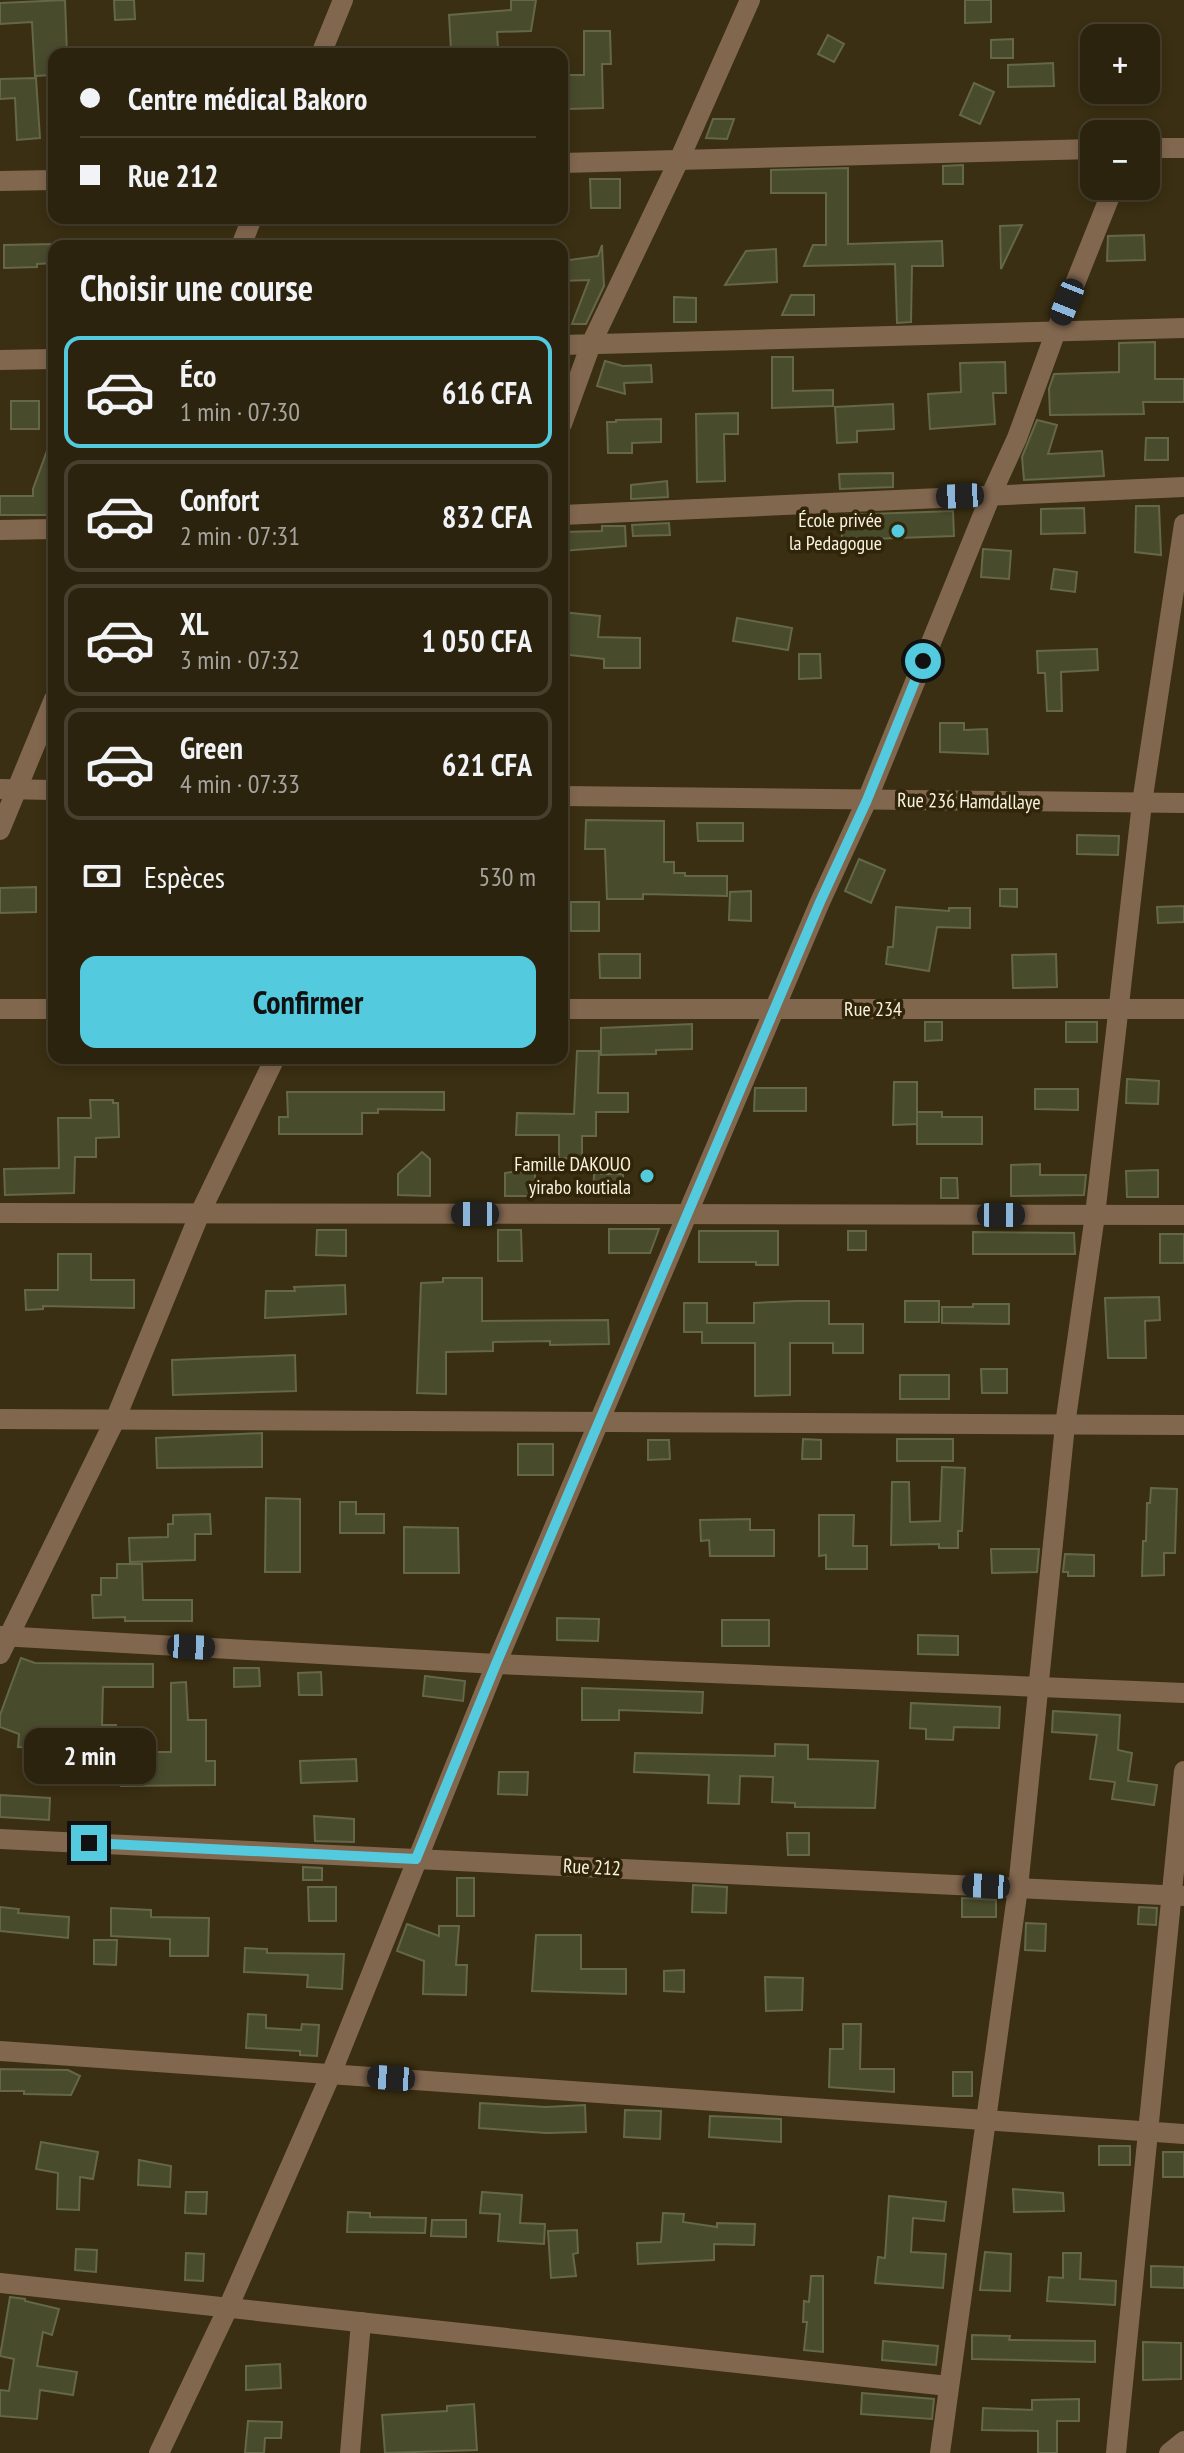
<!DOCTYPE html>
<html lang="fr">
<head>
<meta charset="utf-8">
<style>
	body { margin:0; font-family:"PT Sans Narrow",sans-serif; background:#382f1c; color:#f1f3f6; height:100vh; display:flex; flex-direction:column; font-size:30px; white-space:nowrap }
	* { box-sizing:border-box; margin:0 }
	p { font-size:26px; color:#a6a49e }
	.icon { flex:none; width:44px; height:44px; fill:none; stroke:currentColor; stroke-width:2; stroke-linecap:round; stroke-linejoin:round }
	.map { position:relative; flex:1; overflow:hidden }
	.details { position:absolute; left:48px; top:240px; width:520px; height:824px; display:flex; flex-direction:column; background:#2c230e; border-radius:16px; box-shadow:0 4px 12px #0003,0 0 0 2px #48402e }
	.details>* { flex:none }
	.top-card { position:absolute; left:48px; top:48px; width:520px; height:176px; border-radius:16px; box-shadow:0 4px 12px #0003,0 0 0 2px #48402e; display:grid; align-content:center; height:176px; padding:0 32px; background:#2c230e }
	.fabs { position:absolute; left:1080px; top:24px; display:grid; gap:16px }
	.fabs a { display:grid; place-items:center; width:80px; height:80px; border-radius:16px; background:#2c230e; box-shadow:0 4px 12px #0003,0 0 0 2px #48402e; font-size:40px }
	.end { position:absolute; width:36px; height:36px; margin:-18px; border:10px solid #54cade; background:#111; box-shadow:0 0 0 4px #111 }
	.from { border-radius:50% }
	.bubble { position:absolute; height:56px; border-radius:16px; background:#2c230e; box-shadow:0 4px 12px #0003,0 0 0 2px #48402e; font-size:26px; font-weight:700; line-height:56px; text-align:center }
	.car { position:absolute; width:24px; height:48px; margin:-24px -12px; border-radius:10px; box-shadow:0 0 6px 2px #0007; background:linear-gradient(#222 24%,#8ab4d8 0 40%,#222 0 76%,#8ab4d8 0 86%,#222 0) }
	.top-card b { display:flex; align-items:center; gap:28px; height:76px; font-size:30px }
	.top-card b+b { border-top:2px solid #48402e }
	.top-card i { width:20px; height:20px; background:#f1f3f6 }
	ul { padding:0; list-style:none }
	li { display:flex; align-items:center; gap:24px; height:112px; margin:0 16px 12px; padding:0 16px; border:4px solid #48402e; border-radius:16px }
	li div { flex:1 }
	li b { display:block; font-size:30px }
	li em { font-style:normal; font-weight:700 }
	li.active { border-color:#54cade }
	li>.icon { width:72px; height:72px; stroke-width:1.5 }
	h2 { padding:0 32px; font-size:36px; line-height:96px }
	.pay { display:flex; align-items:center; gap:20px; height:88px; padding:0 32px; font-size:30px }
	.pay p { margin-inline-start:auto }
	.action { display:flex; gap:16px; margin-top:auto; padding:16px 32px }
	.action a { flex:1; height:92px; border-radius:16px; background:#54cade; color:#111; font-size:32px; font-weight:700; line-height:92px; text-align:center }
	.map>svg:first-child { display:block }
	.building { fill:#494b2d; stroke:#646748; stroke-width:2 }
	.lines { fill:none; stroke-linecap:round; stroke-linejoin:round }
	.minor { stroke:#82674f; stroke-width:20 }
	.route { stroke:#54cade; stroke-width:10 }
	.poi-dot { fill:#54cade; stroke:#302508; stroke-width:3 }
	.labels { text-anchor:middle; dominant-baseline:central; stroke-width:7; stroke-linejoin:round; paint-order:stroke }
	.poi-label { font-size:20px; fill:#f8f1e0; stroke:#302508; text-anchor:end }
	.street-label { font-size:20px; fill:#f8f1e0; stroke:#302508 }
</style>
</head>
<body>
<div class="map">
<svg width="1184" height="2453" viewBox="0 0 1184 2453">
	<rect width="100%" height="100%" fill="#3a2f12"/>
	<g class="building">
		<path d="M65,0L67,54H54V75L35,76L32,22L0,24V3Z"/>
		<path d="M114,0H134L135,19L115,20Z"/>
		<path d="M511,0H536L531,31L497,32L498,47L451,50L449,15L511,10Z"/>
		<path d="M965,0H991V22L965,23Z"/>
		<path d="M584,31H610L611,64H602L603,108L568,109L567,75H584Z"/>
		<path d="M828,35L844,44L834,62L818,54Z"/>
		<path d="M1013,39V58H991V40Z"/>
		<path d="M1053,63L1054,86L1008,87V65Z"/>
		<path d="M36,78L40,138L17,140L15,98L0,99V79Z"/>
		<path d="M974,83L994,92L980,124L960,115Z"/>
		<path d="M713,119H734L727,139L706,138Z"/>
		<path d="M963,165V184H943V166Z"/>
		<path d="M848,168V244L942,241L943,266H912L911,322L897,323L895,264L804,266L813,245H826V193H771V170Z"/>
		<path d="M590,179H620V208H591Z"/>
		<path d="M1022,225L1001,269L1000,226Z"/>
		<path d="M1144,235L1145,260L1107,261L1108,236Z"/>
		<path d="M54,244V263L37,264V267L4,268V245Z"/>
		<path d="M602,245L604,286L586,324H572L589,280L562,281V261L598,256Z"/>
		<path d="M776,249L777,282L725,285L746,251Z"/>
		<path d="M791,295H814V315H782Z"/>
		<path d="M674,297L696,298V322H674Z"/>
		<path d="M1155,342V379H1184V402H1143L1144,414L1050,415L1049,389L1054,374L1119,372V343Z"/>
		<path d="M772,357H793V391L833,390V406L772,408Z"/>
		<path d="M605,361L623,366L651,365L652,382L624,383L625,394L597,386Z"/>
		<path d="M1005,362L1006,393H993L995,424L930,429L928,394L961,392L960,363Z"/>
		<rect x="11" y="401" width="28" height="28"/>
		<path d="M893,404L894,429L857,431V442L837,443L835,407Z"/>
		<path d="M738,413V434H724L725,481L697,482L696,414Z"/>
		<path d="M661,419V442L632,443V453H608L607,422H616V420Z"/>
		<path d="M1037,420L1057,425L1048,454L1102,451L1104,476L1024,480L1022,457Z"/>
		<path d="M52,437L54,515H0V496H33V489Z"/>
		<path d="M1146,438H1168V460H1145Z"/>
		<path d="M893,473V487L840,489L839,474Z"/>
		<path d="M667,481L668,497L631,499V485Z"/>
		<path d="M1136,506H1159L1161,555L1135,552Z"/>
		<path d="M1084,508L1085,533L1041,534V509Z"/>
		<path d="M953,511L954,536L842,540L841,515Z"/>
		<path d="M669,523L670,535L633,536L632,525Z"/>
		<path d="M602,526H625L626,546L562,551V532L602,531Z"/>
		<path d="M983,549L1011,551L1009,579L981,577Z"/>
		<path d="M1054,569L1077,572L1075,592L1051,589Z"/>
		<path d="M562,612L600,616L598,637L640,638V668H604V659L562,654Z"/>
		<path d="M737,618L792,628L788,650L733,641Z"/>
		<path d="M1097,649L1098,670L1061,672L1062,711H1047L1045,673H1038L1037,651Z"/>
		<path d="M799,654H820L821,678L799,679Z"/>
		<path d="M940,723H964V730L987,729L988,754L940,752Z"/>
		<path d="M586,820L664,821V862H674V873H685V876H727V896L643,894V899H607L605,849H585Z"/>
		<path d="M697,823H743V841H698Z"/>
		<path d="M1077,835L1119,836L1118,855L1077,854Z"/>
		<path d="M859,859L885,870L871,903L845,891Z"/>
		<path d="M36,887V912L0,913V888Z"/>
		<path d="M1000,889H1017V907L1000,906Z"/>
		<path d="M751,891V921L729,920L730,892Z"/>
		<rect x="571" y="902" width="28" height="29"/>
		<path d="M1184,906V922L1158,923L1157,907Z"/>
		<path d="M896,907L949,911V908H970V928L937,927L929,971L886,964L888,947H893Z"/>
		<path d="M599,954H640V978H600Z"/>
		<path d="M1056,954L1057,987L1013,988L1012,955Z"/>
		<path d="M925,1022H942V1040L925,1041Z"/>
		<rect x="1066" y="1022" width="31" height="20"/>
		<path d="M692,1024V1049L656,1050V1054L601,1055V1028Z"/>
		<path d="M577,1051H599L598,1093H628V1112H596V1136H582V1159L559,1158V1135H516L517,1113L574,1114Z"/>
		<path d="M1127,1079L1159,1081L1158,1104L1126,1103Z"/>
		<path d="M894,1082H917V1124L893,1125Z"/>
		<path d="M755,1088H806V1111H754Z"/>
		<path d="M1035,1089H1078V1110L1035,1109Z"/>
		<path d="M287,1092H444V1110L378,1109V1113H362V1134H279V1117H288Z"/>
		<path d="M90,1100H113V1103H118L119,1137L96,1138V1157H75L74,1193L5,1195L4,1169L59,1168L58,1118H91Z"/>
		<path d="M917,1112H942V1117H982V1144H917Z"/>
		<path d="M422,1152L430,1159V1196L398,1195V1174Z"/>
		<path d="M1040,1164V1175H1086L1084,1195L1011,1196V1165Z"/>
		<path d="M1158,1170V1197H1127L1126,1171Z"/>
		<path d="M512,1172H535V1196H505V1173Z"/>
		<path d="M594,1174H623V1196H593Z"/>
		<path d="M941,1178H957L958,1198H941Z"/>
		<path d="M609,1229H659L650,1253H609Z"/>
		<path d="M317,1230H346V1256L316,1255Z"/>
		<path d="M498,1230H521L522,1261H498Z"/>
		<path d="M699,1231H778V1265H756V1262H699Z"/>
		<rect x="848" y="1231" width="18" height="19"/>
		<path d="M973,1232L1074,1233L1075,1254H973Z"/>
		<rect x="1160" y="1234" width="24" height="29"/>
		<path d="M58,1254H91V1280H134V1308L43,1306V1309L26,1310L25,1290H58Z"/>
		<path d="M443,1278H482V1321L608,1320L609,1344L550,1345V1341L493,1342V1351L446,1352V1394L417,1393L421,1283L443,1282Z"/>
		<path d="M345,1285L346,1314L265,1318L266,1291H295L294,1287Z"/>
		<path d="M1159,1297L1160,1320L1145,1321L1146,1358H1108L1105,1298Z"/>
		<path d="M796,1301H829V1324H863V1353H833V1343H790V1395L755,1396V1343H702V1332H684V1303H707V1323H754V1303Z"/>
		<rect x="905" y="1301" width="34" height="21"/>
		<path d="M973,1304H1009V1324L942,1323V1307H973Z"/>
		<path d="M295,1355L296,1391L173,1395L172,1360Z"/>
		<path d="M981,1369H1007V1393H982Z"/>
		<rect x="900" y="1375" width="49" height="24"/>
		<path d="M262,1433V1467L157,1468L156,1438Z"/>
		<path d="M803,1439L821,1440V1459H802Z"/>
		<rect x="897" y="1439" width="56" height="22"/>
		<path d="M648,1440H669L670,1459L648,1460Z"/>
		<rect x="518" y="1444" width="35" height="31"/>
		<path d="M942,1467L965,1468L962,1531H958V1548H939V1544L891,1545L892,1482H909L910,1522L940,1521Z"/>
		<path d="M1151,1488L1177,1489L1175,1553H1164V1575L1142,1576L1143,1541H1146L1147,1503H1150Z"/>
		<path d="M266,1498L300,1499V1572H265Z"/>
		<path d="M340,1502H356V1514H384V1533H340Z"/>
		<path d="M210,1514L211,1534H195V1560L130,1562L129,1538L168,1537V1524H173V1515Z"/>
		<path d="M819,1515H854L853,1546H867V1569H826V1555L819,1556Z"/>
		<path d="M750,1519V1530H774V1556H710L709,1540L701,1541L700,1520Z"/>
		<path d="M404,1527L458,1528L459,1573H404Z"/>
		<path d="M991,1549H1039L1037,1572L992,1573Z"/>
		<path d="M1065,1554L1094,1555V1576H1068V1572H1063Z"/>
		<path d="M117,1564H142L143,1600H192V1621H125V1617L93,1618L92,1595H101V1578H117Z"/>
		<path d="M557,1618L599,1619L598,1641L557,1640Z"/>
		<rect x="722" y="1620" width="47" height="26"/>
		<path d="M918,1635L958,1636V1655L918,1654Z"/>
		<path d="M21,1658L35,1663L153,1664V1687H103L102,1725H116V1749L18,1747L19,1734L0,1727V1715Z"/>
		<path d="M234,1668H259L260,1686L234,1687Z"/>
		<path d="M321,1672L322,1695H299L298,1673Z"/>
		<path d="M425,1676L465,1681L463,1701L423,1696Z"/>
		<path d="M186,1682L188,1720H206V1761H215V1785L121,1786V1752H171V1683Z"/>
		<path d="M582,1688L703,1692L702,1713L619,1710V1720H582Z"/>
		<path d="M911,1703L1000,1707L999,1728L954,1727L953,1740L926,1739V1729L910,1728Z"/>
		<path d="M1053,1711L1120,1715L1118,1750L1132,1753L1128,1781L1157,1785L1154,1805L1112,1799L1115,1782L1090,1779L1097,1735L1052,1732Z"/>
		<path d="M775,1744L808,1745V1759L878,1761L875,1808L795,1807V1803L772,1802L773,1777L740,1776L739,1804L708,1803L709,1775L634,1772L635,1753L775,1756Z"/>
		<path d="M356,1759L357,1781L301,1783L300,1761Z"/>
		<path d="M499,1772H528L527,1795L498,1794Z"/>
		<path d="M0,1795L50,1798L49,1820L0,1817Z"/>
		<path d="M314,1816L354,1819V1842L315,1841Z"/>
		<path d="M787,1833H809V1855H788Z"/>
		<path d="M303,1867L322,1868V1880H303Z"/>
		<rect x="457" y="1878" width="17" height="38"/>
		<path d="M693,1885L727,1887L726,1913L692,1912Z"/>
		<path d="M308,1887H336V1921H309Z"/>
		<path d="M962,1898L996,1900V1917H962Z"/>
		<path d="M0,1907L19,1909L18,1913L69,1917L68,1938L0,1931Z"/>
		<path d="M1139,1907L1157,1908L1156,1925L1138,1924Z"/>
		<path d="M111,1908L151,1910V1917L209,1918L208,1956H170V1939L111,1936Z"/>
		<path d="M1026,1923L1046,1924L1045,1951L1025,1950Z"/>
		<path d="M407,1924L439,1936V1926H459L456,1965H467L466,1995L423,1994L424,1961L397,1951Z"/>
		<path d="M536,1935H581V1969H626V1994L532,1991Z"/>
		<path d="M94,1940H117L116,1965L94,1964Z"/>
		<path d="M245,1948L267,1949V1953L344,1954L342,1989L307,1987L308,1975L244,1972Z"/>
		<path d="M684,1970V1992L664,1991V1971Z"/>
		<path d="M765,1977L803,1978L802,2010L766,2011Z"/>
		<path d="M248,2014L266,2015V2028L301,2030L302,2024L319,2025L317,2056L300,2055V2051L246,2048Z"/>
		<path d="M843,2024H861L860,2069H894V2092L829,2087L830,2049H843Z"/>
		<path d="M0,2069L68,2070L80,2076L71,2095L24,2094V2091H0Z"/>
		<rect x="953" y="2072" width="19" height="24"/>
		<path d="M480,2103L546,2107L585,2105L586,2132L546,2133L479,2128Z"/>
		<path d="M625,2110L661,2111L660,2139L624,2137Z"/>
		<path d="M710,2116L781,2119V2142L709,2137Z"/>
		<path d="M41,2142L98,2152L93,2179L80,2177L79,2210L57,2209L58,2173L36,2169Z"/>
		<rect x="1099" y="2146" width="31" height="19"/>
		<rect x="1163" y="2152" width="21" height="25"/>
		<path d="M139,2160L171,2166L170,2187L138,2185Z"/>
		<path d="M1013,2189L1063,2193L1064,2211L1014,2212Z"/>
		<path d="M186,2192H207L206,2214L185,2213Z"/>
		<path d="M482,2192L522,2195L520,2223L545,2224L544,2244L498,2241L500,2214L480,2213Z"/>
		<path d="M889,2196L946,2202L944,2221L913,2218L911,2252L946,2254L943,2288L875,2283L878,2257L885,2258Z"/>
		<path d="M348,2212L370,2213V2217L426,2218L425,2233L347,2232Z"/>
		<path d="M663,2213L684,2214L683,2222L717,2227V2223L755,2224L754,2245L714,2244V2260L638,2264L637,2243L661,2242Z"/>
		<path d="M432,2220H466V2237L431,2236Z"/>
		<path d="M577,2230L578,2253L573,2254L576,2276L551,2278L548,2231Z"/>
		<path d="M76,2249L97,2250L96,2272L75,2270Z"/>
		<path d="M985,2252L1011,2254L1010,2291L980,2290Z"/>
		<path d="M186,2253L204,2254L203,2281L185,2280Z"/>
		<path d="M1063,2253H1081L1080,2279L1116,2281L1115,2305L1047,2301L1049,2277L1063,2278Z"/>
		<path d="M1151,2266L1184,2267V2288L1151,2287Z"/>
		<path d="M811,2276H823V2352L804,2350L807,2322H803L804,2301L809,2302Z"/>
		<path d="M10,2297L25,2299V2301L59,2309L52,2335L43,2332L37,2366L77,2372L73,2395L40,2390L37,2419L0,2416V2390L9,2391L14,2359L0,2356Z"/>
		<path d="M972,2335L1010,2336L1009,2340L1095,2341V2362L972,2359Z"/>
		<path d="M883,2341L938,2346L936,2365L882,2360Z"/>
		<path d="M1143,2342L1181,2343V2379L1143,2380Z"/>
		<path d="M280,2364L281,2388L246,2390V2366Z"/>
		<path d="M862,2393L934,2399L932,2419L861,2414Z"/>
		<path d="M1079,2399V2421H1057V2453H1038V2431L982,2430L983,2408L1032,2410V2400Z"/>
		<path d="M474,2404L477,2450L385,2453L382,2415L447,2411V2406Z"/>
		<path d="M248,2421L282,2422L281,2438H265L264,2453H245Z"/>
	</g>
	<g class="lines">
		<g class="minor">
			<path d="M321,54L343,0"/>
			<path d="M1146,148H1184"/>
			<path d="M562,163L1094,149"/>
			<path d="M0,181L54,180"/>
			<path d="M241,246L252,218"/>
			<path d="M562,345L1184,328"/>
			<path d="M0,360L54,359"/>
			<path d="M562,424L591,344L680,158L750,0"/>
			<path d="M562,515L1184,487"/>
			<path d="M0,530L54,529"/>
			<path d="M0,789L54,790"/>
			<path d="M562,796L1184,803"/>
			<path d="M0,830L54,699"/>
			<path d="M0,1009H54"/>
			<path d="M562,1009H1184"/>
			<path d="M0,1213L1184,1215"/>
			<path d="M0,1419L1184,1425"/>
			<path d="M0,1636L496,1664L1184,1693"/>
			<path d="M0,1654L115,1420L200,1213L275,1058"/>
			<path d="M0,1839L1184,1896"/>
			<path d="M0,2051L1184,2134"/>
			<path d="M0,2283L948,2386"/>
			<path d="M159,2453L228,2308L331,2074L496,1664L820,902L867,800L991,495L1017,438L1056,331L1114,186"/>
			<path d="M350,2453L361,2322"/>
			<path d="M940,2453L1018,1888L1065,1425L1095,1215L1142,803L1184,524"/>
			<path d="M1116,2453L1184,1771"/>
			<path d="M1169,2453L1184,2441"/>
		</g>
	</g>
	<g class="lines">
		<path class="route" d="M89,1843L416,1859L496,1664L820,902L867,800L923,661"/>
	</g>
	<g class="poi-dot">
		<circle cx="898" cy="531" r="8"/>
		<circle cx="647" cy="1176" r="8"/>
	</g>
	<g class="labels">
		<g class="poi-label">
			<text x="882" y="520">École privée<tspan x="882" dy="23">la Pedagogue</tspan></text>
			<text x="631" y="1164">Famille DAKOUO<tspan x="631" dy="23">yirabo koutiala</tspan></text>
		</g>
		<g class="street-label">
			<text transform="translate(969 801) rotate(1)">Rue 236 Hamdallaye</text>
			<text x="873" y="1009">Rue 234</text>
			<text transform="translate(592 1867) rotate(3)">Rue 212</text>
		</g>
	</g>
</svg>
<div class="fabs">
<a>+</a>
<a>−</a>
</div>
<i class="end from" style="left:923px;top:661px"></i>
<i class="end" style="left:89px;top:1843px"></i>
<div class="bubble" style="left:24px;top:1728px;width:132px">2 min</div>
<i class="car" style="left:1067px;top:302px;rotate:202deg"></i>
<i class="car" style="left:960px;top:496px;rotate:267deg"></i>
<i class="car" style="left:475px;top:1214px;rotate:270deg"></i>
<i class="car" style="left:1001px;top:1215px;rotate:90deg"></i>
<i class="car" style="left:191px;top:1647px;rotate:93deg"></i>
<i class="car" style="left:986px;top:1886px;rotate:273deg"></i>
<i class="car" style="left:391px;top:2078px;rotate:274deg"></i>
<div class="top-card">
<b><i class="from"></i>Centre médical Bakoro</b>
<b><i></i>Rue 212</b>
</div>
<section class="details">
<h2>Choisir une course</h2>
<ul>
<li class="active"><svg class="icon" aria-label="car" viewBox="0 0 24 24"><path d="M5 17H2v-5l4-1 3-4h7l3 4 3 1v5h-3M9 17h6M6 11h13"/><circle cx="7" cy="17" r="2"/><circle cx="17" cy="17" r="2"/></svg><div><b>Éco</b><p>1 min · 07:30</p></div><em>616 CFA</em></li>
<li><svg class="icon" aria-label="car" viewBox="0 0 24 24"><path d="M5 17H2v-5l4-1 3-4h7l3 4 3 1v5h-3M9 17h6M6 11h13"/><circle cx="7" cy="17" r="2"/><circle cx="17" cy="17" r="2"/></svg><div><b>Confort</b><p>2 min · 07:31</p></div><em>832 CFA</em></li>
<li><svg class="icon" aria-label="car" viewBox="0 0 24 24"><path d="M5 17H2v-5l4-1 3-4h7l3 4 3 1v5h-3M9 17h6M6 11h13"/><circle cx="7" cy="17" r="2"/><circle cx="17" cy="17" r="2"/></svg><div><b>XL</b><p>3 min · 07:32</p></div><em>1 050 CFA</em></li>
<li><svg class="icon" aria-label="car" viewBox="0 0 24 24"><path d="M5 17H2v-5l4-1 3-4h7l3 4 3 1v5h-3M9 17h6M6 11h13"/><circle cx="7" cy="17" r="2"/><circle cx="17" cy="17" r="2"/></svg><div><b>Green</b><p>4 min · 07:33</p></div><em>621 CFA</em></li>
</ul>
<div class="pay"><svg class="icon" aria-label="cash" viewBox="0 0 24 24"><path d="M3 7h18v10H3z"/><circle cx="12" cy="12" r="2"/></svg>Espèces<p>530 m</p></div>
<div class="action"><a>Confirmer</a></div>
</section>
</div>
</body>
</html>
